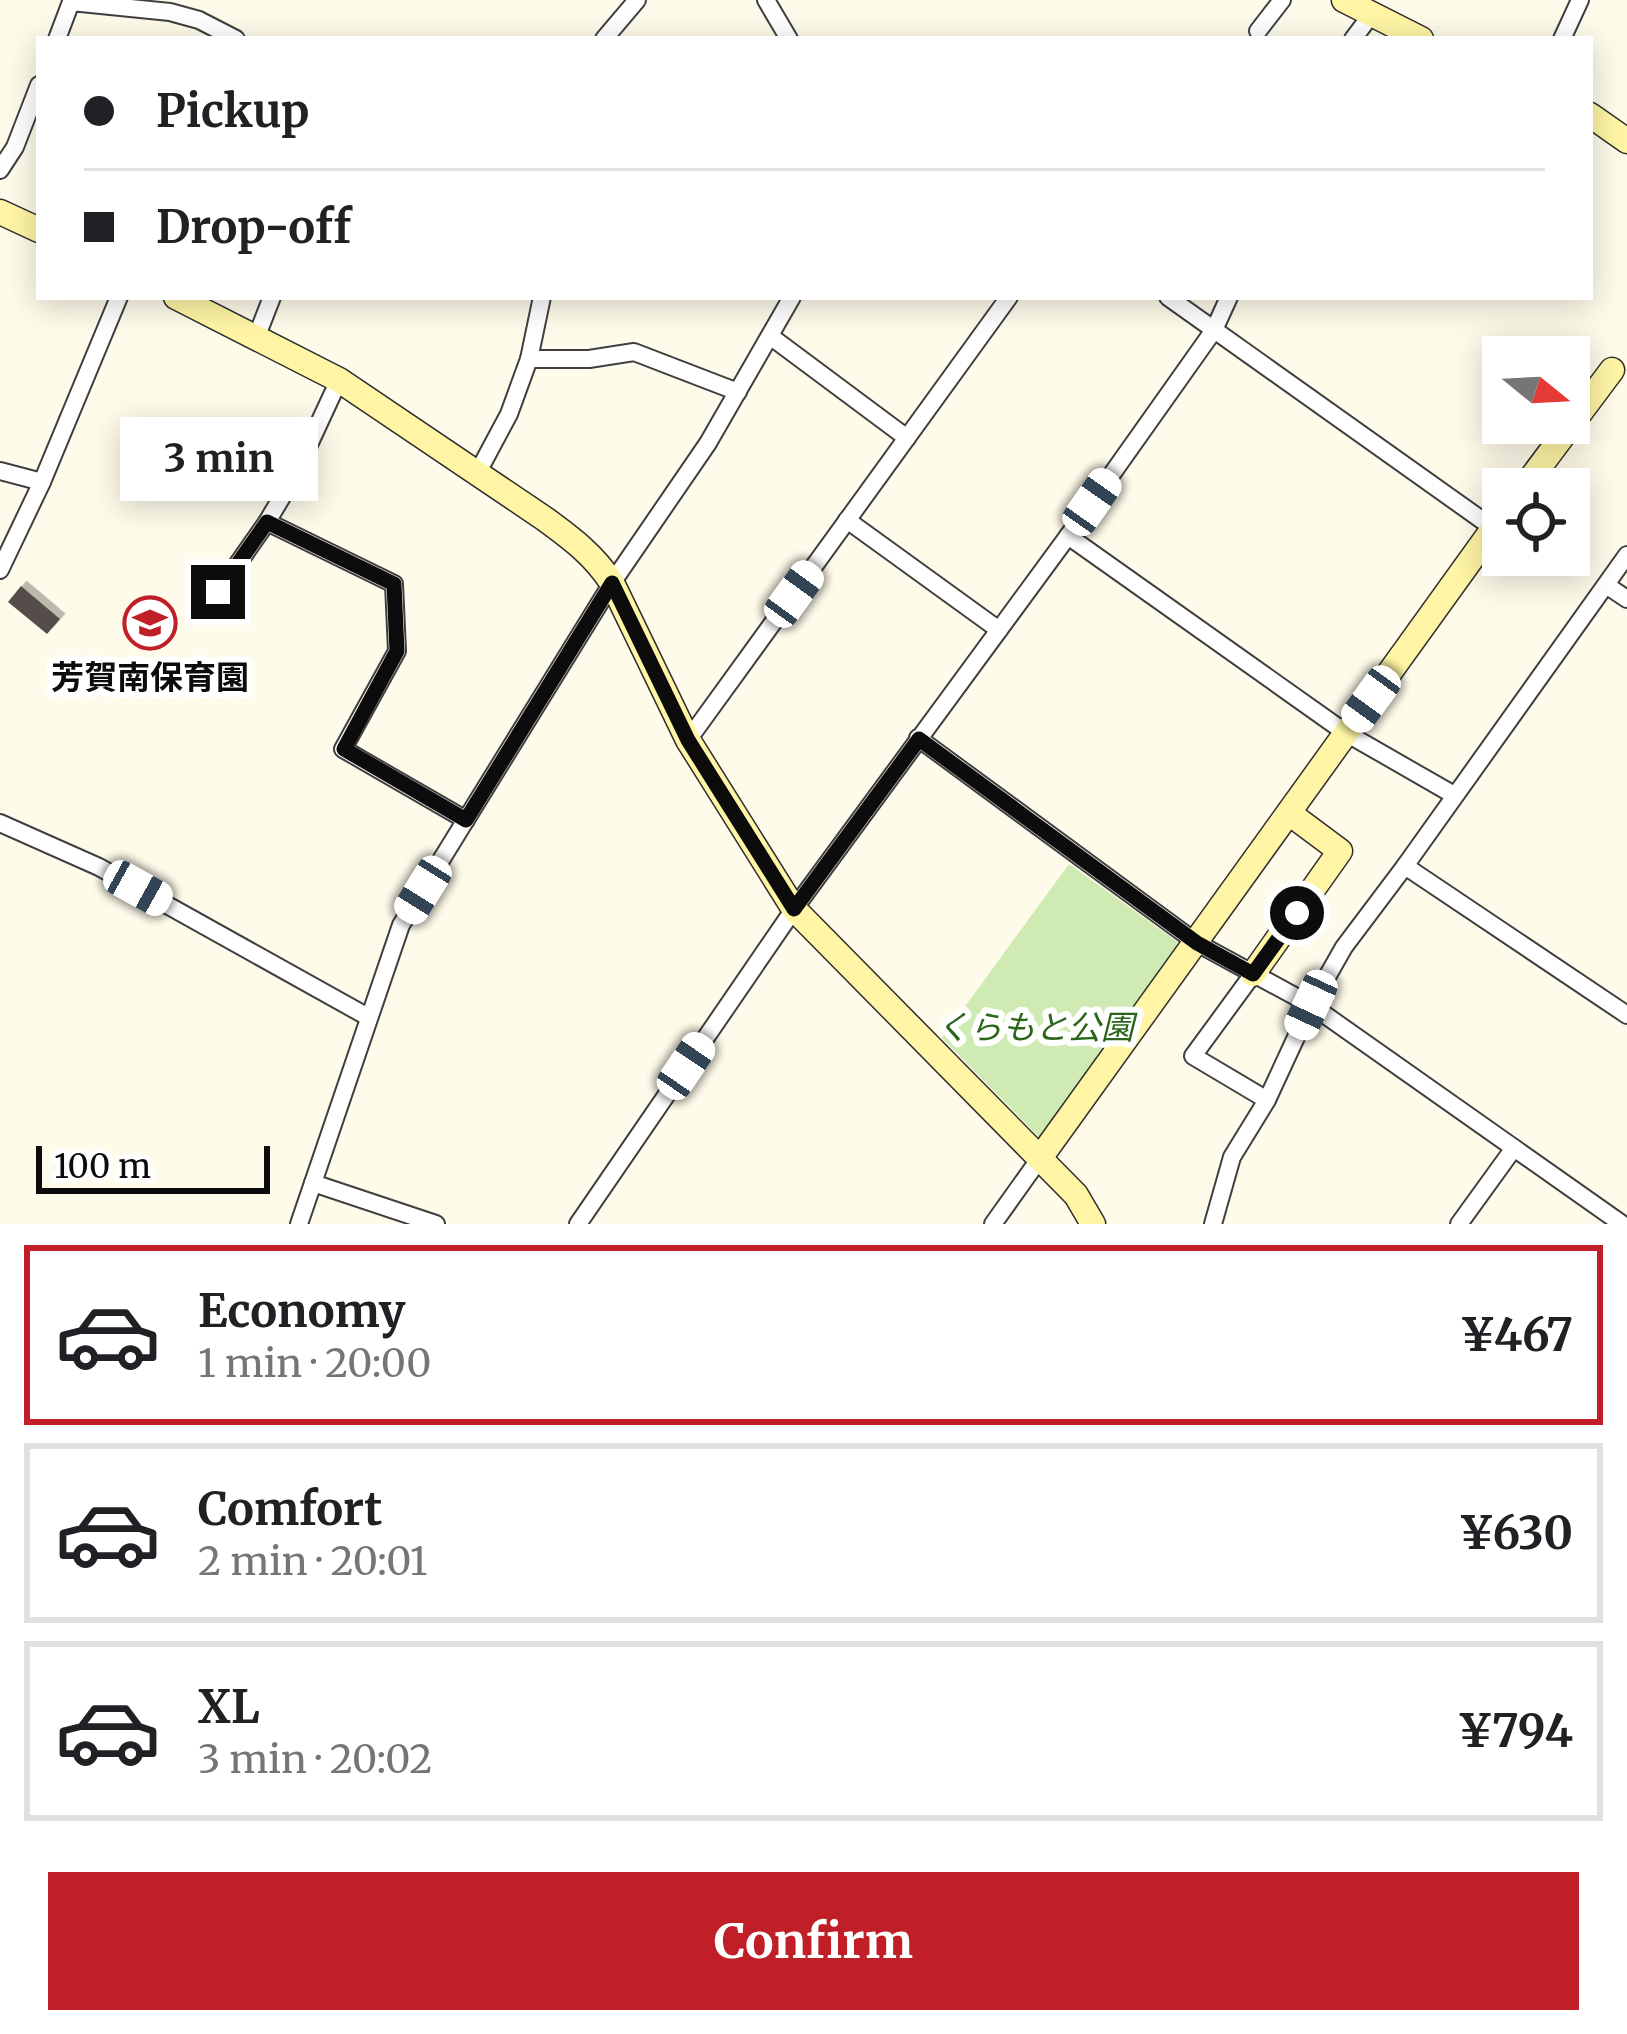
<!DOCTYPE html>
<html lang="en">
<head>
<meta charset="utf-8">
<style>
	body { margin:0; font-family:Merriweather,"Noto Sans JP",serif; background:#f2f2f2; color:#202124; height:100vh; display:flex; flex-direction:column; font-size:45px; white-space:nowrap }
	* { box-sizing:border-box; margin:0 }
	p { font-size:39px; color:#757577 }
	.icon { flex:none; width:66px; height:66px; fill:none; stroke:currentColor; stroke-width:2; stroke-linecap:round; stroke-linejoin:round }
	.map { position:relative; height:1224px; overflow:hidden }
	.panel { display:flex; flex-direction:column; background:#fff; flex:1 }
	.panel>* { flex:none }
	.top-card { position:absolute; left:36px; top:36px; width:1557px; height:264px; border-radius:0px; box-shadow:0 6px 30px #0003; display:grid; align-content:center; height:264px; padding:0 48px; background:#fff }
	.needle { width:78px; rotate:108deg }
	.tools { position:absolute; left:1482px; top:336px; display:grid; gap:24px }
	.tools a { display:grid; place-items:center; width:108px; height:108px; border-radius:0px; background:#fff; box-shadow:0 6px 30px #0003; font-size:60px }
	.scale { position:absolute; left:36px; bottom:30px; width:234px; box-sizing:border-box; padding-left:12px; border:6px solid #0c0c0c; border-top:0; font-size:33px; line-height:42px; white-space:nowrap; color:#0c0c0c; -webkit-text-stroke:9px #fff; paint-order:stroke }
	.end { position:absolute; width:54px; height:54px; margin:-27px; border:15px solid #0c0c0c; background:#fff; box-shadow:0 0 0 6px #fff }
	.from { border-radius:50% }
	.bubble { position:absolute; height:84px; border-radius:0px; background:#fff; box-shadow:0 6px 30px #0003; font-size:39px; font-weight:700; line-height:84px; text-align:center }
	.car { position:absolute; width:36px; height:72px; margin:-36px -18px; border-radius:15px; box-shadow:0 0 9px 3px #0007; background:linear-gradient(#fff 24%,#345 0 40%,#fff 0 76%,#345 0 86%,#fff 0) }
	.top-card b { display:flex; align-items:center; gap:42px; height:114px; font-size:45px }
	.top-card b+b { border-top:3px solid #e0e0e0 }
	.top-card i { width:30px; height:30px; background:#202124 }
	ul { padding:21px 0 0; list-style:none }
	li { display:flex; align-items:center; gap:36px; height:180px; margin:0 24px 18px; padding:0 24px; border:6px solid #e0e0e0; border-radius:0px }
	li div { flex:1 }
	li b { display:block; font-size:45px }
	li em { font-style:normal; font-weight:700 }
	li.current { border-color:#c01f28 }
	li>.icon { width:108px; height:108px; stroke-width:1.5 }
	.action { display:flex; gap:24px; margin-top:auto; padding:24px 48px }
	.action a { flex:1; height:138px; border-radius:0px; background:#c01f28; color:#fff; font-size:48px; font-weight:700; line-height:138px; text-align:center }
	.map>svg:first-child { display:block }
	.green { fill:#d0eab3 }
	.building { fill:#554d48; filter:url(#shadow) }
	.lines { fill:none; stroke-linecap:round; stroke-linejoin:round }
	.street-casing { stroke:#3f3f3f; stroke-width:20 }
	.secondary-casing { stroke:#2e2e2e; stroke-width:27 }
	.street { stroke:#fff; stroke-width:16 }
	.secondary { stroke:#fff5a5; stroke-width:24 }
	.route { stroke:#0c0c0c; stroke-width:15 }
	.labels { text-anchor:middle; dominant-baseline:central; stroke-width:12; stroke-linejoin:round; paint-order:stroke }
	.poi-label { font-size:33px; font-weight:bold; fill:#0c0c0c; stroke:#fff }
	.park-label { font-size:33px; font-style:italic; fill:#2a651a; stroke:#fff }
</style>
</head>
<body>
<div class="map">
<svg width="1627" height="1224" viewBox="0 0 1627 1224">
	<defs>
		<filter id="shadow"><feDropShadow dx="5.5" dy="-5.5" stdDeviation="0" flood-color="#0004"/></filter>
	</defs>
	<rect width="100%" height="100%" fill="#fffbea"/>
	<path class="green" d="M1069,864L1179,943L1040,1138L942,1038Z"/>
	<path class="building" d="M21,586L60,619L47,634L8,602Z"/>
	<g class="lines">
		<g class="street-casing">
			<g id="street">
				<path d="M766,0L789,39"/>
				<path d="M1258,31L1282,0"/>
				<path d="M57,39L71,2L170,12L199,20L236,39"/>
				<path d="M604,39L637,0"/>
				<path d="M1353,39L1371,15"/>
				<path d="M1562,39L1580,0"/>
				<path d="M0,170L15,147L39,85"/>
				<path d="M542,297L529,359H589L634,352L738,392"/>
				<path d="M1168,297L1493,528"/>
				<path d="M770,336L907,438"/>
				<path d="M256,338L272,297"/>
				<path d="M0,471L42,482"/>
				<path d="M478,472L509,414L529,359"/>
				<path d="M847,520L999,630"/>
				<path d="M267,522L394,584L397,651L343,749L466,820"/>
				<path d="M1068,536L1346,733L1454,795"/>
				<path d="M0,570L42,482L119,297"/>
				<path d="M1606,585L1627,599"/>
				<path d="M218,592L267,522L295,475L339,380"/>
				<path d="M918,738L1197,943L1311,1005L1622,1224"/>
				<path d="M688,740L1009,297"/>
				<path d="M0,823L99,867L368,1017"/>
				<path d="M1405,866L1627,1015"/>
				<path d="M1253,974L1193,1056L1267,1100"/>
				<path d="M313,1183L436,1224"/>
				<path d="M299,1224L401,925L612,583L708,443L792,297"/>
				<path d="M578,1224L794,909L1068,536L1214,330L1229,297"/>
				<path d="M993,1224L1040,1158"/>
				<path d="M1213,1224L1232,1157L1267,1100L1311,1005L1344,947L1405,866L1627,555"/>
				<path d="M1459,1224L1514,1148"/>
			</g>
		</g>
		<g class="secondary-casing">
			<g id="secondary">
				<path d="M1344,0L1421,39"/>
				<path d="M1590,115L1627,141"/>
				<path d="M0,212L39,230"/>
				<path d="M176,297L339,380L545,519C571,538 594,555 612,583L688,740L794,909L1076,1195L1093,1224"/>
				<path d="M1523,489L1612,370"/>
				<path d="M1253,974L1340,851L1289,813"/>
				<path d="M1040,1158L1503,515"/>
			</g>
		</g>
		<use href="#street" class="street"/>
		<use href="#secondary" class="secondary"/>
	</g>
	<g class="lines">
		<path class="route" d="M218,592L267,522L394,584L397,651L344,749L466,820L612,583L688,740L794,909L919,739L1197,943L1253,974L1297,913"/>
	</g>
	<defs>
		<g id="school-ring" transform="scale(2.7)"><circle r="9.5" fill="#fff" stroke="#c01f28" stroke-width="1.5"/><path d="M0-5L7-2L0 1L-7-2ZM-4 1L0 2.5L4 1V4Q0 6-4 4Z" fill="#c01f28"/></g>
	</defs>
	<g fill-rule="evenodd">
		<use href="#school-ring" x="150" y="623"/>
	</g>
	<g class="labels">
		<g class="poi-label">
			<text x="150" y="677">芳賀南保育園</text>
		</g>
		<g class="park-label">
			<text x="1035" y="1027">くらもと公園</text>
		</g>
	</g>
</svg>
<div class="tools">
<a><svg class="needle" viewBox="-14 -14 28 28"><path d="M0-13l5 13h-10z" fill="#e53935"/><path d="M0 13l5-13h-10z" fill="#757577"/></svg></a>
<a><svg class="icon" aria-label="locate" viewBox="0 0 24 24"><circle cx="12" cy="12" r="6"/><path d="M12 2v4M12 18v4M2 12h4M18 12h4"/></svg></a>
</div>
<div class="scale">100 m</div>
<i class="end from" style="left:1297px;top:913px"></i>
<i class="end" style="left:218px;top:592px"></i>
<div class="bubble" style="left:120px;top:417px;width:198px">3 min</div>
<i class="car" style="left:1092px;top:502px;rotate:35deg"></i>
<i class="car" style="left:794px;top:594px;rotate:36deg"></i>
<i class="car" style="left:1371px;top:699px;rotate:216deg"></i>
<i class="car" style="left:138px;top:888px;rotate:119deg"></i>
<i class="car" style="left:423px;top:890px;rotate:212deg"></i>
<i class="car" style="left:1311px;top:1005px;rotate:205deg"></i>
<i class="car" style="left:686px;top:1066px;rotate:34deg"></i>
<div class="top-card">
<b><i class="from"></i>Pickup</b>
<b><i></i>Drop-off</b>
</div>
</div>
<section class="panel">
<ul>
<li class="current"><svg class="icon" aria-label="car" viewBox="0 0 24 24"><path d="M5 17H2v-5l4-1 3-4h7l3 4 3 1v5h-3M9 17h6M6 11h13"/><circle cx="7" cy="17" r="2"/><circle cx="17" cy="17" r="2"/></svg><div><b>Economy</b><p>1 min · 20:00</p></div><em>¥467</em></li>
<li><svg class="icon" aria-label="car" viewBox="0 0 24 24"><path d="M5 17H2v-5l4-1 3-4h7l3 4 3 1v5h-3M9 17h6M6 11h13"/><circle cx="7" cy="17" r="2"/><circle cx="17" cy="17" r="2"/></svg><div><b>Comfort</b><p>2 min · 20:01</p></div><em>¥630</em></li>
<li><svg class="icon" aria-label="car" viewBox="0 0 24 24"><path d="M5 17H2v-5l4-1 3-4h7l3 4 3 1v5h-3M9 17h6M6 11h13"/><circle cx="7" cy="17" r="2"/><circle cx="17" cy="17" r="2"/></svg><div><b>XL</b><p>3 min · 20:02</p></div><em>¥794</em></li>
</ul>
<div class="action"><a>Confirm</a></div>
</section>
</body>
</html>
